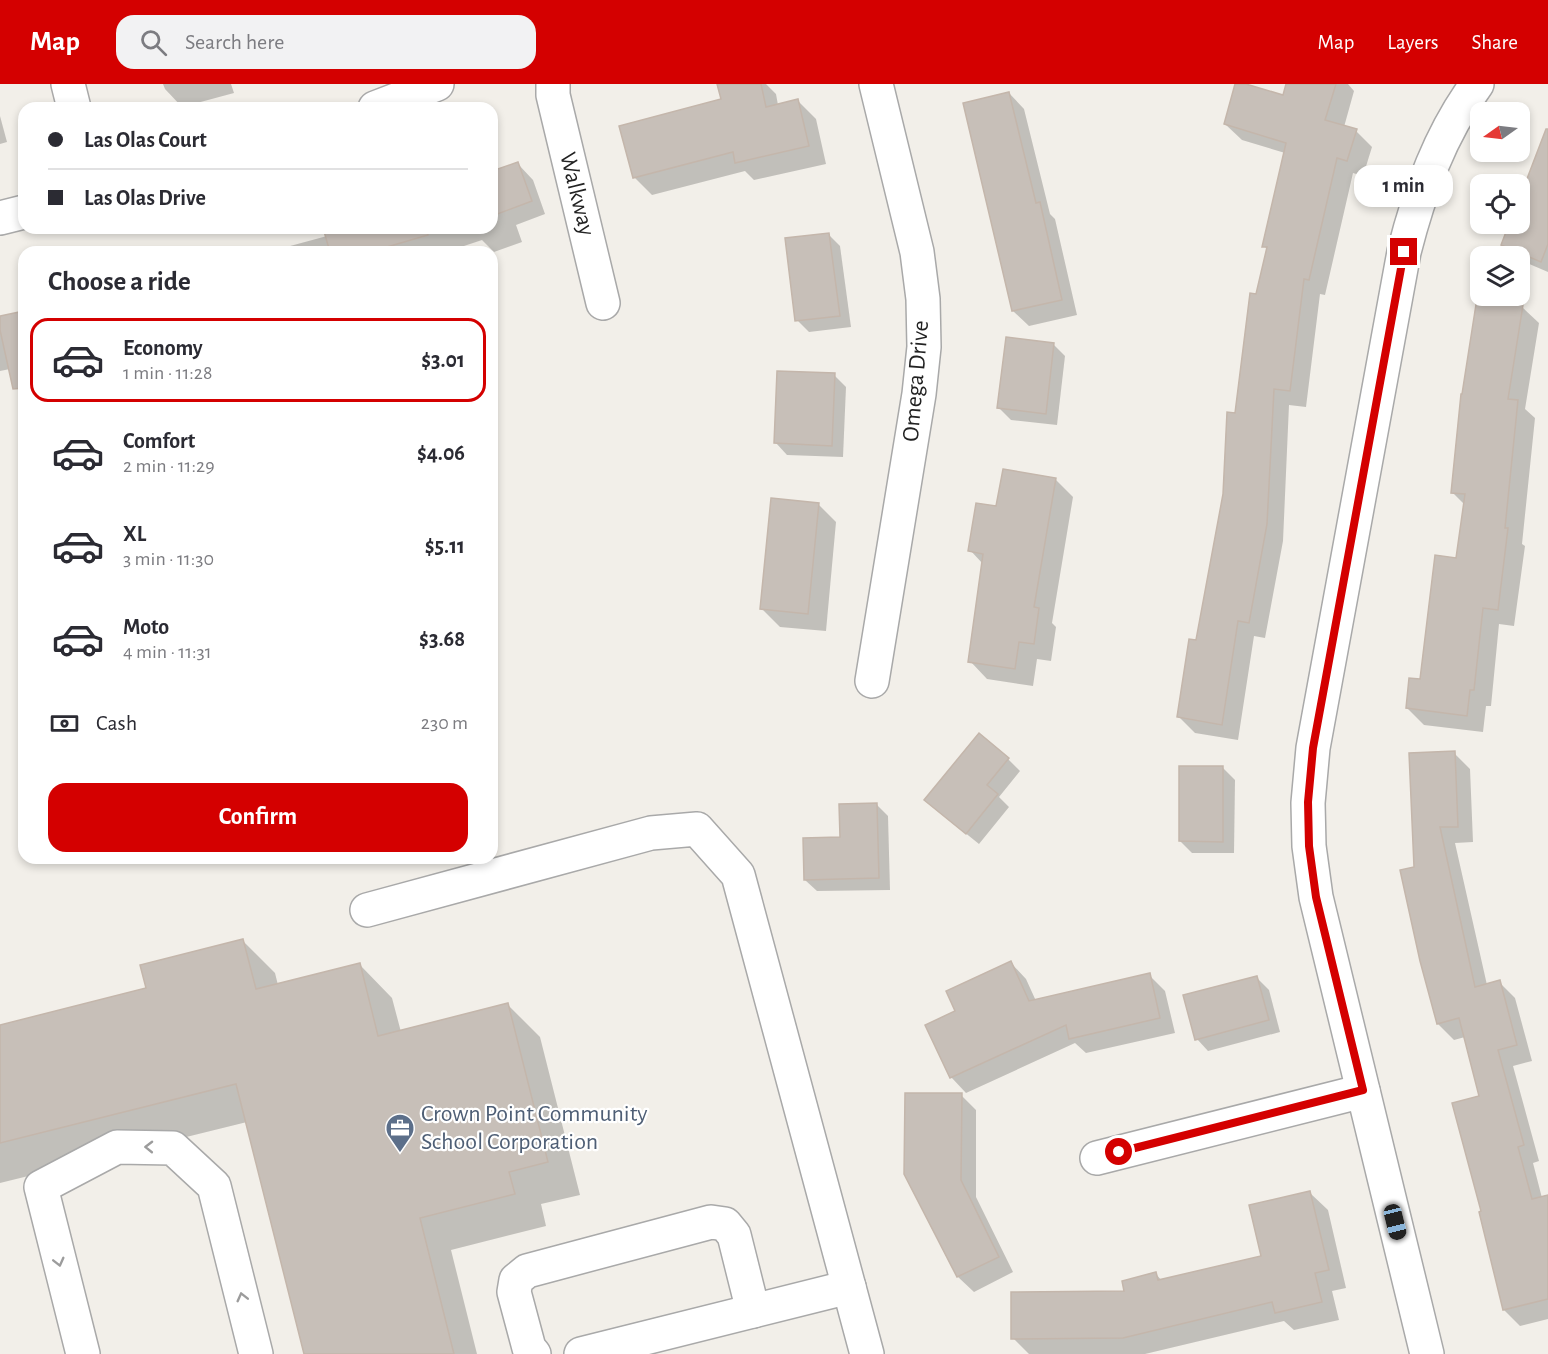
<!DOCTYPE html>
<html lang="en">
<head>
<meta charset="utf-8">
<style>
	body { margin:0; font-family:"Alegreya Sans",sans-serif; background:#f2f2f3; color:#2b2b33; height:100vh; display:flex; flex-direction:column; font-size:22px; white-space:nowrap }
	* { box-sizing:border-box; margin:0 }
	p { font-size:20px; color:#7c7c81 }
	.icon { flex:none; width:33px; height:33px; fill:none; stroke:currentColor; stroke-width:2; stroke-linecap:round; stroke-linejoin:round }
	.map { position:relative; flex:1; overflow:hidden }
	.sheet { position:absolute; left:18px; top:162px; width:480px; height:618px; display:flex; flex-direction:column; background:#fff; border-radius:18px; box-shadow:0 3px 9px #0003 }
	.sheet>* { flex:none }
	.top-card { position:absolute; left:18px; top:18px; width:480px; height:132px; border-radius:18px; box-shadow:0 3px 9px #0003; display:grid; align-content:center; height:132px; padding:0 30px; background:#fff }
	.needle { width:39px; rotate:256deg }
	.tools { position:absolute; left:1470px; top:18px; display:grid; gap:12px }
	.tools a { display:grid; place-items:center; width:60px; height:60px; border-radius:12px; background:#fff; box-shadow:0 3px 9px #0003; font-size:30px }
	.end { position:absolute; width:27px; height:27px; margin:-14px; border:8px solid #d40000; background:#fff; box-shadow:0 0 0 3px #fff }
	.from { border-radius:50% }
	.bubble { position:absolute; height:42px; border-radius:18px; background:#fff; box-shadow:0 3px 9px #0003; font-size:20px; font-weight:700; line-height:42px; text-align:center }
	.car { position:absolute; width:18px; height:36px; margin:-18px -9px; border-radius:8px; box-shadow:0 0 4px 2px #0007; background:linear-gradient(#222 24%,#8ab4d8 0 40%,#222 0 76%,#8ab4d8 0 86%,#222 0) }
	.top-card b { display:flex; align-items:center; gap:21px; height:57px; font-size:22px }
	.top-card b+b { border-top:2px solid #e1e1e2 }
	.top-card i { width:15px; height:15px; background:#2b2b33 }
	ul { padding:0; list-style:none }
	li { display:flex; align-items:center; gap:18px; height:84px; margin:0 12px 9px; padding:0 18px; border:3px solid transparent; border-radius:18px }
	li div { flex:1 }
	li b { display:block; font-size:22px }
	li em { font-style:normal; font-weight:700 }
	li.current { border-color:#d40000 }
	li>.icon { width:54px; height:54px; stroke-width:1.5 }
	h2 { padding:0 30px; font-size:27px; line-height:72px }
	.pay { display:flex; align-items:center; gap:15px; height:66px; padding:0 30px; font-size:22px }
	.pay p { margin-inline-start:auto }
	.button { display:flex; gap:12px; margin-top:auto; padding:12px 30px }
	.button a { flex:1; height:69px; border-radius:18px; background:#d40000; color:#fff; font-size:24px; font-weight:700; line-height:69px; text-align:center }
	header { display:flex; align-items:center; gap:36px; box-sizing:border-box; height:84px; padding:0 30px; background:#d40000; color:#fff }
	header strong { font-size:28px }
	nav { display:flex; gap:33px; margin-inline-start:auto; font-size:21px }
	.search { width:420px; height:54px; background:#f2f2f3; display:flex; align-items:center; gap:15px; box-sizing:border-box; padding:0 21px; border-radius:18px; color:#7c7c81; font-size:22px }
	.map>svg:first-child { display:block }
	.shadow { fill:#0003 }
	.building { fill:#c7bfb8; stroke:#c4b6ab; stroke-width:1.5 }
	.lines { fill:none; stroke-linecap:round; stroke-linejoin:round }
	.minor-casing { stroke:#a9a9a9; stroke-width:36 }
	.minor { stroke:#fff; stroke-width:33 }
	.oneway { stroke:#9c9c9c }
	.route { stroke:#d40000; stroke-width:8 }
	.labels { text-anchor:middle; dominant-baseline:central; stroke-width:4.5; stroke-linejoin:round; paint-order:stroke }
	.street-label { font-size:24px; fill:#222; stroke:#fff }
	.service-label { font-size:24px; fill:#4e5e75; stroke:#fff; text-anchor:start }
</style>
</head>
<body>
<header>
<strong>Map</strong>
<div class="search"><svg class="icon" aria-label="search" viewBox="0 0 24 24"><circle cx="10" cy="10" r="6"/><path d="M15 15l6 6"/></svg>Search here</div>
<nav><a>Map</a><a>Layers</a><a>Share</a></nav>
</header>
<div class="map">
<svg width="1548" height="1270" viewBox="0 0 1548 1270">
	<rect width="100%" height="100%" fill="#f2efe9"/>
	<g class="shadow">
		<path d="M163,0H231L234,9L182,23L165,5Z"/>
		<path d="M724,0H766L776,10L778,21L798,17L816,35L826,80L754,96L745,87L652,111L634,93L722,16Z"/>
		<path d="M1237,0L1284,13L1288,0H1348L1354,7L1344,43L1356,47L1372,63L1363,92L1353,89L1325,211L1320,210L1306,323L1289,321L1283,457L1265,554L1254,552L1238,656L1195,649L1179,633L1197,558L1224,410L1236,330L1268,166L1264,162L1285,69L1242,56L1225,40Z"/>
		<path d="M1009,9L1024,25L1050,130L1055,135L1077,231L1029,242L1013,227Z"/>
		<path d="M0,32L7,58L0,60Z"/>
		<path d="M1548,62V188L1520,176V172H1514L1502,161L1511,140H1520V117L1538,70Z"/>
		<path d="M518,80L533,96L545,130L516,141L522,158L494,168L482,156L458,164L456,162L437,168H268L327,152L325,144H492V85L495,88Z"/>
		<path d="M828,150L840,162L851,243L809,248L797,236Z"/>
		<path d="M1522,223L1539,239L1525,325L1535,334L1522,460L1525,462L1514,542L1499,540L1491,622H1486L1483,648L1424,641L1407,624L1421,597L1458,475L1465,421L1452,408Z"/>
		<path d="M24,229V293L15,284L0,287V234Z"/>
		<path d="M1053,260L1065,272L1057,341L1011,336L999,324Z"/>
		<path d="M834,291L846,303L843,373L787,371L776,359Z"/>
		<path d="M1055,395L1073,413L1052,539L1056,543L1051,577L1037,575L1033,602L987,595L970,577L983,480L970,466L997,424Z"/>
		<path d="M818,420L836,438L826,547L780,543L762,525Z"/>
		<path d="M1454,669L1470,685L1473,758L1455,759L1487,901L1499,898L1515,914L1532,977L1513,982L1539,1077L1533,1079L1542,1114L1548,1112V1235L1520,1242L1504,1226L1483,1129L1481,1013L1465,953L1454,956L1438,940L1416,784Z"/>
		<path d="M1008,675L1020,687L999,713L1009,723L979,760L938,727Z"/>
		<path d="M1223,684L1235,696L1234,769H1192L1180,757Z"/>
		<path d="M876,720L888,732L890,806L817,807L805,796L841,754Z"/>
		<path d="M243,857L275,889L278,901L360,881L392,914L401,948L508,921L540,953L580,1111L541,1120L546,1142L451,1166L477,1270H306L247,1038L0,1099V943L148,906Z"/>
		<path d="M1011,879L1026,895L1036,917L1149,891L1165,907L1175,949L1086,969L1075,959L966,1009L951,993L957,928Z"/>
		<path d="M1257,894L1269,906L1280,948L1208,967L1197,955Z"/>
		<path d="M961,1011L976,1026V1113L1013,1188L974,1208L958,1193L906,1090Z"/>
		<path d="M1310,1109L1328,1126L1346,1204L1332,1207L1339,1236L1294,1246L1284,1237L1145,1270H1029L1013,1254L1126,1208L1156,1190L1162,1197L1263,1173Z"/>
	</g>
	<g class="building">
		<path d="M717,0H761L766,23L798,15L809,62L735,79L733,68L633,94L619,42L721,15Z"/>
		<path d="M1235,0H1246L1283,11L1286,0H1336L1325,36L1357,45L1347,77L1337,74L1309,196L1304,195L1290,307L1274,305L1267,440L1249,539L1238,537L1222,641L1177,633L1189,555L1196,556L1223,410L1227,328L1235,329L1250,209L1256,210L1267,163H1262L1286,59L1224,40Z"/>
		<path d="M1009,8L1036,119L1040,118L1062,216L1012,227L963,19Z"/>
		<path d="M1546,45H1548V160L1541,178L1501,161L1509,140H1520V113Z"/>
		<path d="M518,78L532,117L492,132V87Z"/>
		<path d="M323,144H427L428,151L370,168H330Z"/>
		<path d="M829,149L840,232L795,237L785,154Z"/>
		<path d="M1477,214L1523,221L1508,315L1518,316L1505,444H1508L1498,526L1483,524L1474,606H1470L1467,632L1406,624L1409,594L1420,595L1435,471L1456,474L1465,410L1451,409L1461,310H1462Z"/>
		<path d="M24,227V304L13,305L0,246V232Z"/>
		<path d="M1006,253L1054,259L1046,330L997,324Z"/>
		<path d="M777,287L835,289L832,362L774,359Z"/>
		<path d="M1003,385L1056,394L1034,523L1039,524L1034,560L1019,558L1015,585L968,578L983,470L968,467L976,419L996,422Z"/>
		<path d="M771,414L819,419L808,530L760,525Z"/>
		<path d="M979,649L1009,674L987,701L998,710L966,750L924,716Z"/>
		<path d="M1455,667L1458,743H1440L1475,903L1500,896L1517,961L1498,966L1524,1061L1518,1063L1532,1115L1548,1111V1215L1503,1226L1479,1128L1481,1127L1452,1019L1479,1012L1459,934L1437,940L1420,877L1400,786L1414,783L1409,669Z"/>
		<path d="M1179,682H1223V758L1179,757Z"/>
		<path d="M877,719L879,794L804,796L803,754L840,753L839,720Z"/>
		<path d="M243,855L256,905L360,879L378,952L508,919L548,1078L509,1088L515,1110L420,1134L454,1270H304L236,1000L0,1059V941L146,904L140,881Z"/>
		<path d="M1011,877L1029,917L1150,889L1160,934L1069,955L1066,941L950,994L925,941L955,927L946,907Z"/>
		<path d="M1257,892L1269,936L1195,956L1183,911Z"/>
		<path d="M905,1009H962L961,1096L999,1173L957,1193L904,1090Z"/>
		<path d="M1310,1107L1329,1186L1315,1189L1322,1218L1275,1229L1272,1218L1123,1254L1011,1255V1208L1124,1207L1122,1197L1156,1188L1158,1196L1261,1172L1249,1121Z"/>
	</g>
	<g class="lines">
		<g class="minor-casing">
			<g id="minor">
				<path d="M68,0L74,24"/>
				<path d="M553,0V11L603,219"/>
				<path d="M375,24L437,0"/>
				<path d="M0,134L24,128"/>
				<path d="M872,597L919,310L924,263L923,215L917,168L876,0"/>
				<path d="M367,826L651,749L697,745L738,791L867,1270"/>
				<path d="M1097,1074L1363,1007"/>
				<path d="M83,1270L41,1103L117,1063L173,1064L214,1102L256,1270"/>
				<path d="M534,1270L529,1264L514,1208L516,1196L527,1187L711,1138L725,1140L734,1151L753,1227"/>
				<path d="M581,1270L849,1203"/>
				<path d="M1427,1270L1316,813L1309,762L1308,719L1313,664L1404,168C1419,109 1440,50 1477,0"/>
			</g>
		</g>
		<use href="#minor" class="minor"/>
	</g>
	<defs><path id="oneway-chevron" d="M-2-3.5L2.5 0L-2 3.5" fill="none" stroke-width="1.6" stroke-linecap="round" stroke-linejoin="round" transform="scale(1.5)"/></defs>
	<g class="oneway">
		<use href="#oneway-chevron" transform="translate(149 1063) rotate(-179)"/>
		<use href="#oneway-chevron" transform="translate(59 1178) rotate(76)"/>
		<use href="#oneway-chevron" transform="translate(242 1213) rotate(-104)"/>
	</g>
	<g class="lines">
		<path class="route" d="M1119,1068L1363,1006L1316,813L1309,762L1308,718L1313,664L1404,168"/>
	</g>
	<defs>
		<g id="office-pin" transform="scale(1.5)"><path d="M0 17L-7.5 6A9.5 9.5 0 1 1 7.5 6Z" fill="#5c6f8a" stroke="#fff"/><path d="M-6-3h4V-5.5h4V-3h4V5H-6ZM-1-4.5V-3h2v-1.5ZM-6 0V1H6V0Z" fill="#fff"/></g>
	</defs>
	<g fill-rule="evenodd">
		<use href="#office-pin" x="400" y="1044"/>
	</g>
	<g class="labels">
		<g class="street-label">
			<text transform="translate(577 110) rotate(76)">Walkway</text>
			<text transform="translate(916 297) rotate(-85)">Omega Drive</text>
		</g>
		<g class="service-label">
			<text x="421" y="1030">Crown Point Community<tspan x="421" dy="28">School Corporation</tspan></text>
		</g>
	</g>
</svg>
<div class="tools">
<a><svg class="needle" viewBox="-14 -14 28 28"><path d="M0-13l5 13h-10z" fill="#e53935"/><path d="M0 13l5-13h-10z" fill="#7c7c81"/></svg></a>
<a><svg class="icon" aria-label="locate" viewBox="0 0 24 24"><circle cx="12" cy="12" r="6"/><path d="M12 2v4M12 18v4M2 12h4M18 12h4"/></svg></a>
<a><svg class="icon" aria-label="layers" viewBox="0 0 24 24"><path d="M12 4l9 5-9 5-9-5zM3 14l9 5 9-5"/></svg></a>
</div>
<i class="end from" style="left:1119px;top:1068px"></i>
<i class="end" style="left:1404px;top:168px"></i>
<div class="bubble" style="left:1354px;top:81px;width:99px">1 min</div>
<i class="car" style="left:1395px;top:1138px;rotate:166deg"></i>
<div class="top-card">
<b><i class="from"></i>Las Olas Court</b>
<b><i></i>Las Olas Drive</b>
</div>
<section class="sheet">
<h2>Choose a ride</h2>
<ul>
<li class="current"><svg class="icon" aria-label="car" viewBox="0 0 24 24"><path d="M5 17H2v-5l4-1 3-4h7l3 4 3 1v5h-3M9 17h6M6 11h13"/><circle cx="7" cy="17" r="2"/><circle cx="17" cy="17" r="2"/></svg><div><b>Economy</b><p>1 min · 11:28</p></div><em>$3.01</em></li>
<li><svg class="icon" aria-label="car" viewBox="0 0 24 24"><path d="M5 17H2v-5l4-1 3-4h7l3 4 3 1v5h-3M9 17h6M6 11h13"/><circle cx="7" cy="17" r="2"/><circle cx="17" cy="17" r="2"/></svg><div><b>Comfort</b><p>2 min · 11:29</p></div><em>$4.06</em></li>
<li><svg class="icon" aria-label="car" viewBox="0 0 24 24"><path d="M5 17H2v-5l4-1 3-4h7l3 4 3 1v5h-3M9 17h6M6 11h13"/><circle cx="7" cy="17" r="2"/><circle cx="17" cy="17" r="2"/></svg><div><b>XL</b><p>3 min · 11:30</p></div><em>$5.11</em></li>
<li><svg class="icon" aria-label="car" viewBox="0 0 24 24"><path d="M5 17H2v-5l4-1 3-4h7l3 4 3 1v5h-3M9 17h6M6 11h13"/><circle cx="7" cy="17" r="2"/><circle cx="17" cy="17" r="2"/></svg><div><b>Moto</b><p>4 min · 11:31</p></div><em>$3.68</em></li>
</ul>
<div class="pay"><svg class="icon" aria-label="cash" viewBox="0 0 24 24"><path d="M3 7h18v10H3z"/><circle cx="12" cy="12" r="2"/></svg>Cash<p>230 m</p></div>
<div class="button"><a>Confirm</a></div>
</section>
</div>
</body>
</html>
